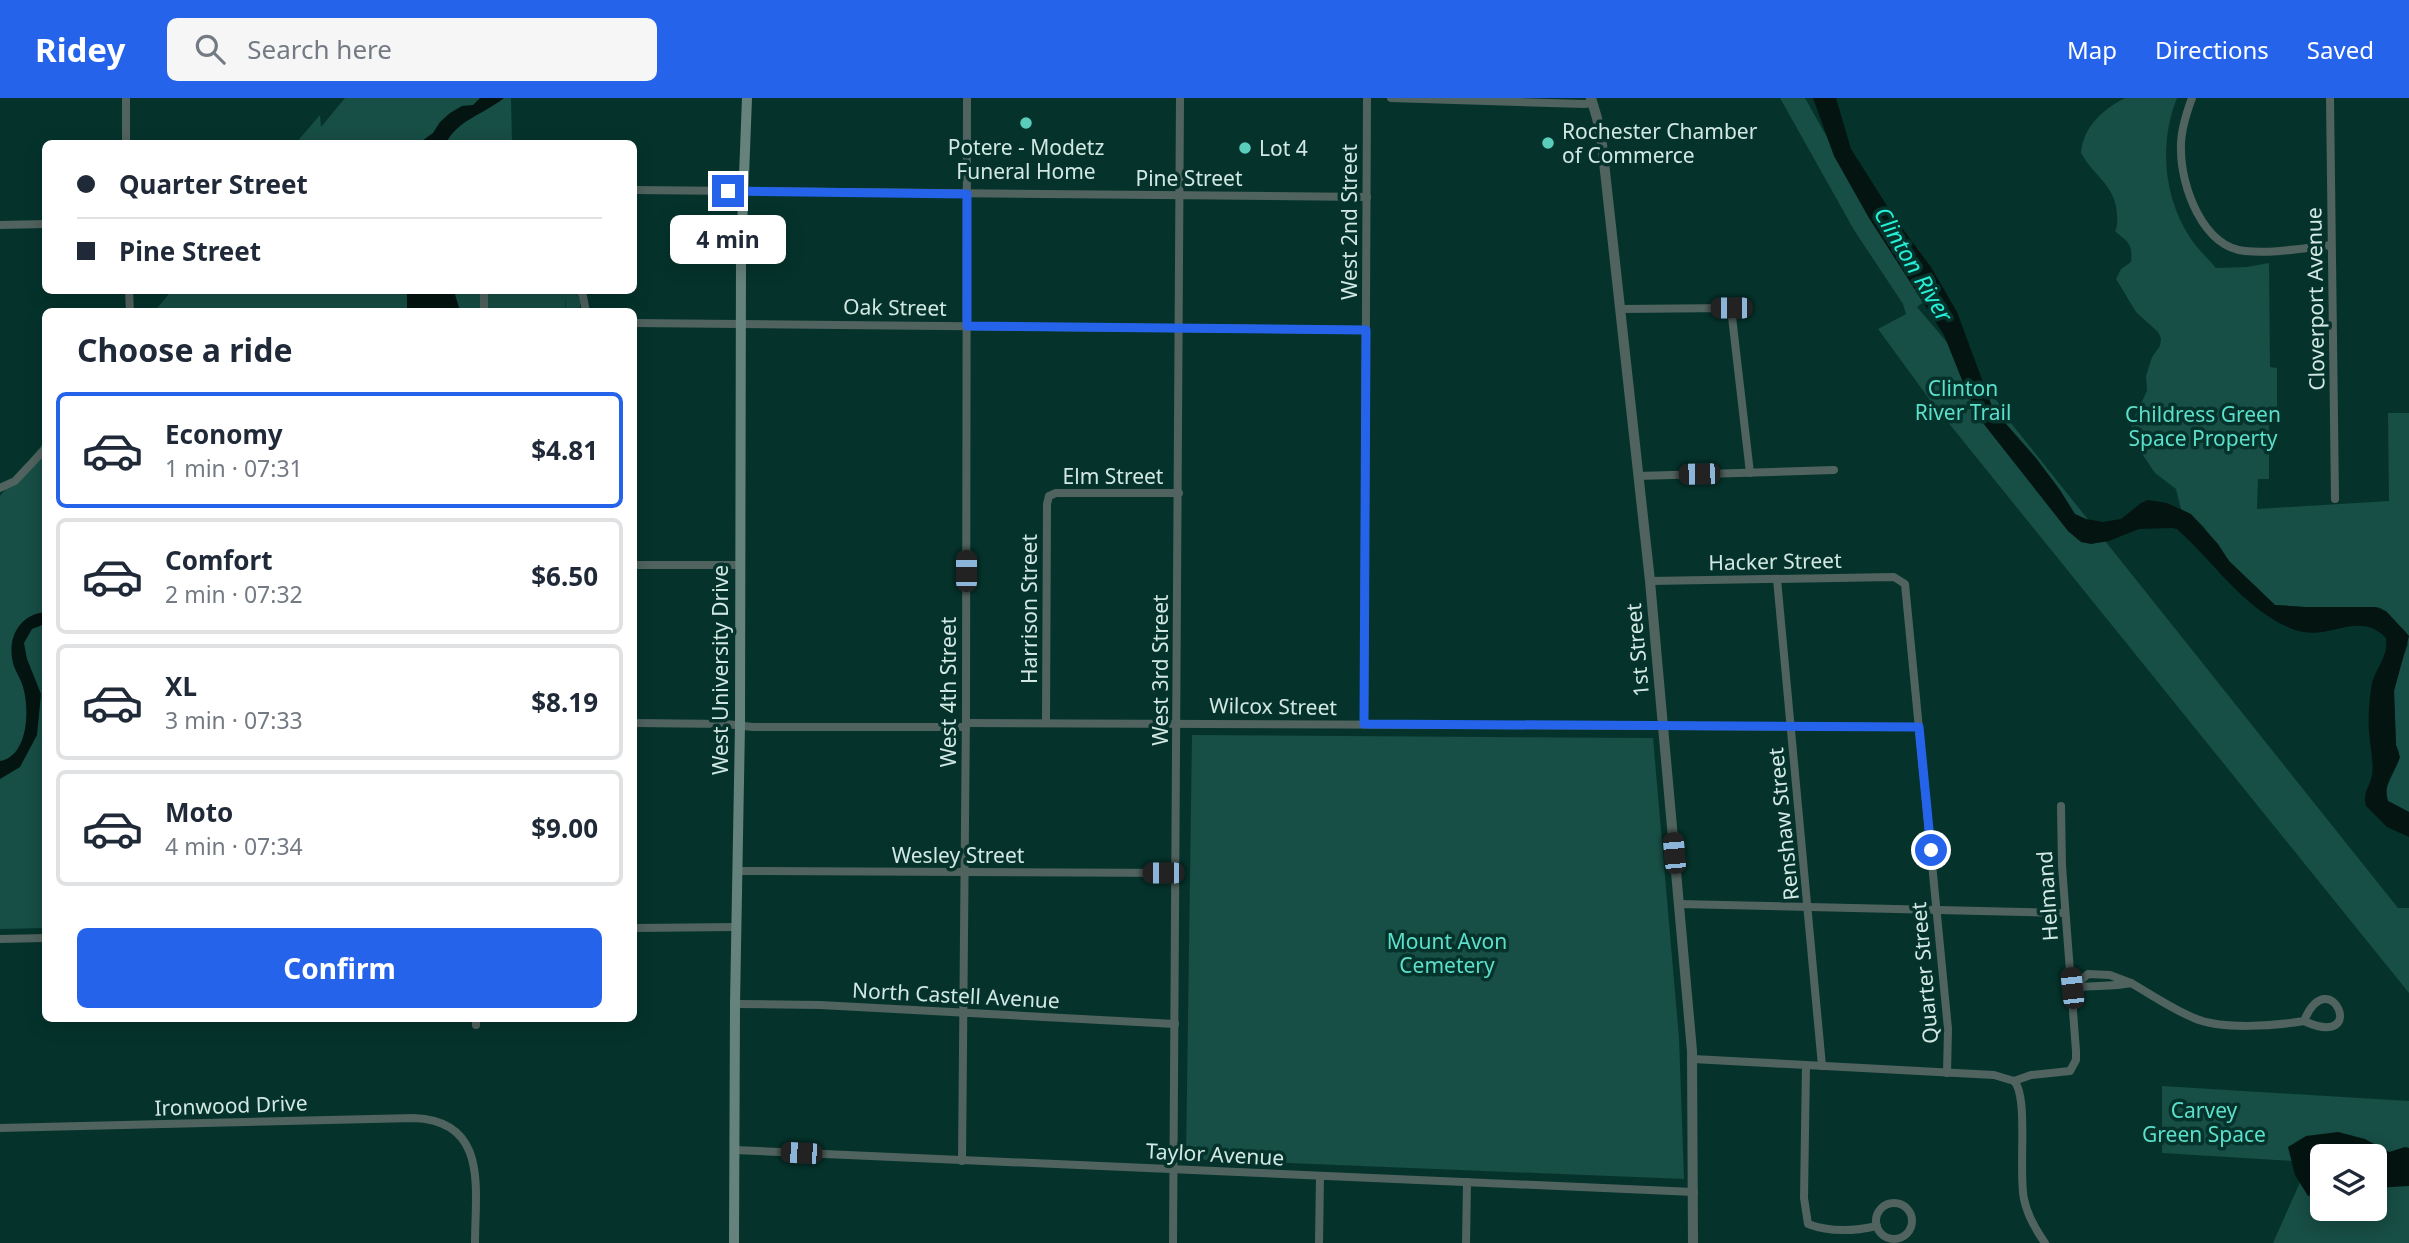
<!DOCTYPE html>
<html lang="en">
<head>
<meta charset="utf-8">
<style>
	body { margin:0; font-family:"Noto Sans",sans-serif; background:#f6f6f7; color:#1f2937; height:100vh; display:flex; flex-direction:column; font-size:26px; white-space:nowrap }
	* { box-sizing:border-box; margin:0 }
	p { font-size:23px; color:#747a83 }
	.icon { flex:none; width:38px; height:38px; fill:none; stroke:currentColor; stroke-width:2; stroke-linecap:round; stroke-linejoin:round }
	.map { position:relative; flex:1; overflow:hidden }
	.sheet { position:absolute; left:42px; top:210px; width:595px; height:714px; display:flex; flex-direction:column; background:#fff; border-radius:10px; box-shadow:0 4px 18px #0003 }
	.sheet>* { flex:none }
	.top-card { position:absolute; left:42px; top:42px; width:595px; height:154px; border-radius:10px; box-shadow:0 4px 18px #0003; display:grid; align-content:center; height:154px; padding:0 35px; background:#fff }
	.controls { position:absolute; left:2310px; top:1046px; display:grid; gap:14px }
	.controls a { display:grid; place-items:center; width:77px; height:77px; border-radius:10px; background:#fff; box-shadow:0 4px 18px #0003; font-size:35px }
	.end { position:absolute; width:32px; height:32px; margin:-16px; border:9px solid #2563eb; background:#fff; box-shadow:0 0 0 4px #fff }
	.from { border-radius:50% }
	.bubble { position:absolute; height:49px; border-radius:10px; background:#fff; box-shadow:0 4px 18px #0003; font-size:23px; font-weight:700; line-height:49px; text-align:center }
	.car { position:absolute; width:21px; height:42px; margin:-21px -10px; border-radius:9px; box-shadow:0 0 5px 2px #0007; background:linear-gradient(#222 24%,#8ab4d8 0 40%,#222 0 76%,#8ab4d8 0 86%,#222 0) }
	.top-card b { display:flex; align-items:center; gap:24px; height:66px; font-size:26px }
	.top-card b+b { border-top:2px solid #e0e1e3 }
	.top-card i { width:18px; height:18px; background:#1f2937 }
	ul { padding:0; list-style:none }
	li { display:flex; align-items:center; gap:21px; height:116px; margin:0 14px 10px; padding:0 21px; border:4px solid #e0e1e3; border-radius:10px }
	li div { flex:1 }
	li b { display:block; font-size:26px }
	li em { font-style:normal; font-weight:700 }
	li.current { border-color:#2563eb }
	li>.icon { width:63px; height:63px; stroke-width:1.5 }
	h2 { padding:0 35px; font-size:32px; line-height:84px }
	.cta { display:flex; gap:14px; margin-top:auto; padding:14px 35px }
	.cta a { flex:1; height:80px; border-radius:10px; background:#2563eb; color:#fff; font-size:28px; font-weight:700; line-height:80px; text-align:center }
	header { display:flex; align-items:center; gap:42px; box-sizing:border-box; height:98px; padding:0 35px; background:#2563eb; color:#fff }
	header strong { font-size:33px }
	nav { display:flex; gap:38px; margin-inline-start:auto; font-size:24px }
	.search { width:490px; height:63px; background:#f6f6f7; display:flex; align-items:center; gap:18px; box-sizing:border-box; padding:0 24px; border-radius:10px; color:#747a83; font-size:26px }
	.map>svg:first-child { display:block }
	.green { fill:#174e45; fill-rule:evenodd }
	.water { fill:#041411 }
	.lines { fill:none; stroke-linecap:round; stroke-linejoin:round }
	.minor { stroke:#51635f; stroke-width:8 }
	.tertiary { stroke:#51635f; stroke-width:10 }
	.secondary { stroke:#66827c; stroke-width:10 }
	.route { stroke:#2563eb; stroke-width:9 }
	.poi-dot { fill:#5bcebb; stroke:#05332c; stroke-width:2.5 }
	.labels { text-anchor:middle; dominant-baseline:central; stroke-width:7; stroke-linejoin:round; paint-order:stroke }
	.poi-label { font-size:21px; fill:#d2e8e3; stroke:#05332c; text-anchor:start }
	.street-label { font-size:21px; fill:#d2e8e3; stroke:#05332c }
	.park-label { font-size:21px; fill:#5cdfcb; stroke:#05332c }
	.water-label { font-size:23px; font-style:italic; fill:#26efd6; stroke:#05332c }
</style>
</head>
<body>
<header>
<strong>Ridey</strong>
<div class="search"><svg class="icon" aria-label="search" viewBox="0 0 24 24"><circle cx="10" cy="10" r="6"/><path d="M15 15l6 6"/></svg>Search here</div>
<nav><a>Map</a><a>Directions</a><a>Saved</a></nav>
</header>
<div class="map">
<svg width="2409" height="1145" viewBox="0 0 2409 1145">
	<rect width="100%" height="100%" fill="#05332c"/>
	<g class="green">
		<path d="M345,0H511L512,45L295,46L320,17L321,29Z"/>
		<path d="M1780,0H1805L1864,105L1928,201L1917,209L2003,310V315L2398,810H2409V895L1930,302L1878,231L1906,216L1903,206L1854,132Z"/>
		<path d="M2125,0H2177C2159,45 2163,99 2191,141C2197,151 2208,160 2216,170L2247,169L2269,165L2270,269L2277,270V314L2269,315V381H2258L2257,411L2389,403L2388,315H2409V714L2388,703L2386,691L2398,664L2399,654L2396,647L2394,593L2397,574L2408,547L2406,534L2381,510L2375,509H2305L2275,507L2229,463L2203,428L2191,417L2181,411L2176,391L2155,375L2130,338L2132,324L2147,293L2146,278L2152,259L2160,248L2161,240L2158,234L2136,214L2116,181L2121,171L2131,164C2133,144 2127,144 2115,133C2118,127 2117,124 2117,117C2116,87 2094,79 2081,55C2083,29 2103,11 2125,0Z"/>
		<path d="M172,192H574L580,201V214L566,213V199L565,214H154Z"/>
		<path d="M45,343V830L0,831V398Z"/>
		<path d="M1192,637L1653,640L1679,940L1684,1081L1186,1061Z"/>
		<path d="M2162,988L2409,1003V1145H2273L2309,1064L2162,1055ZM2322,1059H2375V1111H2322Z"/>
	</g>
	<g class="water">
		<path d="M480,0H504C484,16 458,22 446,45H419L433,35L440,24L450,15L462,8L473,7Z"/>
		<path d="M1813,0H1836L1851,51L1896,122L1931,169L1957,214L1993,311L2036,360L2060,392L2075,416L2086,421L2103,424L2121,421L2141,405L2148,402L2167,405L2191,416L2218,446L2229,463L2275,507L2305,509H2375L2386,513L2409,538L2394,593L2396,647L2400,659C2395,675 2382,686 2388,703L2409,714V739L2387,729L2366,708C2362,695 2370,689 2372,677C2374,664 2370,648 2369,634C2368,620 2369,605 2371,591C2373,572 2389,560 2386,540C2358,511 2330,544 2295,532C2246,514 2215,465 2177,431L2172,430L2139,431L2109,443L2091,446L2081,444L2068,433L1983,325L1968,297L1944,237L1869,120L1834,58Z"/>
		<path d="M407,193H454L460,213H407Z"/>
		<path d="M45,514V526L32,531L24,545L27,561L41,596L37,637L20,669L0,681V663C28,658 30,612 23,589C21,581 15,573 13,565C7,540 19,517 45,514Z"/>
		<path d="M2338,1034L2365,1041L2389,1054L2405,1049L2409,1050V1088L2375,1090V1059H2322V1095L2308,1098L2295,1077L2288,1049L2306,1038Z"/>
	</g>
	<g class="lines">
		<g class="minor">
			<path d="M126,0V46"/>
			<path d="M1391,0L1584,6L1592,5"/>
			<path d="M2192,0C2186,16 2180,35 2181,52C2181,89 2203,149 2245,153C2272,156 2303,150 2331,147"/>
			<path d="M2330,0L2335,401"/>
			<path d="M634,92L1367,99"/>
			<path d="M0,127L46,126"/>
			<path d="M129,192L130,214"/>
			<path d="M580,192L583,198L586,214"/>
			<path d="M1620,211L1731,210L1750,375"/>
			<path d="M484,214V192"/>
			<path d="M634,225L1366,232"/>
			<path d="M1638,378L1834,372"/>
			<path d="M0,390L15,383L46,350"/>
			<path d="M634,467H740"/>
			<path d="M1777,481L1822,968"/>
			<path d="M1650,483L1894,479L1905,486L1948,931L1947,975"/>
			<path d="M1046,624L1047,406L1049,398L1056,395H1179"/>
			<path d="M634,625L726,626L753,629H966"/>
			<path d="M966,625L1919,629"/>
			<path d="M1364,626L1367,0"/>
			<path d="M738,773L1177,775"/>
			<path d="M1678,806L2065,815"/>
			<path d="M634,830L737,829"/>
			<path d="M0,841L46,840"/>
			<path d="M2088,876L2110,877L2131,885C2111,889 2092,887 2072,890Z"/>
			<path d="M2131,885C2152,897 2172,911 2194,920C2221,932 2275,928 2304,923C2330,861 2370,953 2304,923"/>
			<path d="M735,906L820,907L1175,926"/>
			<path d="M476,927V920"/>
			<path d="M1693,961L1994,977L2014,983L2031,977L2070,973L2076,962V953L2062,768L2061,708"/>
			<path d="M1806,967L1804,1100L1808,1126C1829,1134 1855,1133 1877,1128"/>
			<path d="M2014,983C2029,999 2018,1074 2024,1101C2027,1117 2036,1132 2045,1145"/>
			<path d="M0,1030L414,1020C489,1023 475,1091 475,1145"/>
			<path d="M734,1052L1694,1094"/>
			<path d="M962,1063L966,613L967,0"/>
			<circle cx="1894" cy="1123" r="18"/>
			<path d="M1173,1145L1180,0"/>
			<path d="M1319,1145L1320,1078"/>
			<path d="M1466,1145L1467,1084"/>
		</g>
		<path class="tertiary" d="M1591,0L1597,20L1602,46L1650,483L1692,953L1693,1145"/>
		<path class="secondary" d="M734,1145L735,906L740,627L741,156L747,0"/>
	</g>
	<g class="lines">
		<path class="route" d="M728,93L967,96V228L1366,232L1364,626L1919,629L1931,752"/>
	</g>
	<g class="poi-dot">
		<circle cx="1026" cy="25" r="7"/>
		<circle cx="1548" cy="45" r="7"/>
		<circle cx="1245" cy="50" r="7"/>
	</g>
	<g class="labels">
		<g class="poi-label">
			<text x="1562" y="33">Rochester Chamber<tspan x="1562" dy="24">of Commerce</tspan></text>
			<text x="1026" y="49" text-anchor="middle">Potere - Modetz<tspan x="1026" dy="24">Funeral Home</tspan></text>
			<text x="1259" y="50">Lot 4</text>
		</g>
		<g class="street-label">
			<text x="1189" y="80">Pine Street</text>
			<text transform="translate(1349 124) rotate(-90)">West 2nd Street</text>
			<text transform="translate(2315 201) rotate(-91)">Cloverport Avenue</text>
			<text transform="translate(895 209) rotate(1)">Oak Street</text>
			<text x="1113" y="378">Elm Street</text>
			<text transform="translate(1775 463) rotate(-1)">Hacker Street</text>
			<text transform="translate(1029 511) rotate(-90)">Harrison Street</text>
			<text transform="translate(1637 552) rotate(-95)">1st Street</text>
			<text transform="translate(720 572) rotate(-90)">West University Drive</text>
			<text transform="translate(1160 572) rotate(-90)">West 3rd Street</text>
			<text transform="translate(948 594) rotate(-90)">West 4th Street</text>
			<text transform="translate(1273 608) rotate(1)">Wilcox Street</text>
			<text transform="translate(1783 726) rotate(-96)">Renshaw Street</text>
			<text x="958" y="757">Wesley Street</text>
			<text transform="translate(2047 798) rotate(-94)">Helmand</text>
			<text transform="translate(1924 875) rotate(-95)">Quarter Street</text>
			<text transform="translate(956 897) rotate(3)">North Castell Avenue</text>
			<text transform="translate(231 1007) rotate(-2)">Ironwood Drive</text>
			<text transform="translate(1215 1056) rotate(3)">Taylor Avenue</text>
		</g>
		<g class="park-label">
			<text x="1963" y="290">Clinton<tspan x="1963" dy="24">River Trail</tspan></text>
			<text x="2203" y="316">Childress Green<tspan x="2203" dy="24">Space Property</tspan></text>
			<text x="1447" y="843">Mount Avon<tspan x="1447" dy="24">Cemetery</tspan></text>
			<text x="2204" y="1012">Carvey<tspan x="2204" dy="24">Green Space</tspan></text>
		</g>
		<g class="water-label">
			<text transform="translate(1914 166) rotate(59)">Clinton River</text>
		</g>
	</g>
</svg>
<div class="controls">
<a><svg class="icon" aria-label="layers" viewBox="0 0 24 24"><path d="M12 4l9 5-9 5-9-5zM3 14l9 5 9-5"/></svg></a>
</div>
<i class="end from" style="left:1931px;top:752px"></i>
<i class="end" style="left:728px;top:93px"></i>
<div class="bubble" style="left:670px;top:117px;width:116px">4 min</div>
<i class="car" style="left:1731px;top:210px;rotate:270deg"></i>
<i class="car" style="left:1699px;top:376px;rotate:269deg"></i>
<i class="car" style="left:966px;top:473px;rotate:0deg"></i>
<i class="car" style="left:1674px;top:755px;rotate:355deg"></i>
<i class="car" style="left:1163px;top:775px;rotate:270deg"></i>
<i class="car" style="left:2072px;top:890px;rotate:354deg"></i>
<i class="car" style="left:801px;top:1055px;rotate:273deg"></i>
<div class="top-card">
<b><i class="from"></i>Quarter Street</b>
<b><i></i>Pine Street</b>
</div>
<section class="sheet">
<h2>Choose a ride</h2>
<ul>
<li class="current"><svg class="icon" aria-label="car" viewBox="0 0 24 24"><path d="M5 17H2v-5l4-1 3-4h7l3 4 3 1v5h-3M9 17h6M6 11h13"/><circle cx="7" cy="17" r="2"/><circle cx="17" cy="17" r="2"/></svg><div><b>Economy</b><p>1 min · 07:31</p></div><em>$4.81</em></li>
<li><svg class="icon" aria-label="car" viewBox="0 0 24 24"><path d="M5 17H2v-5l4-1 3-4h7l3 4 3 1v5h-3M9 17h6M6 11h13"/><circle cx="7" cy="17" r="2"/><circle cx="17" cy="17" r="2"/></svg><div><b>Comfort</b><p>2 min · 07:32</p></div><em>$6.50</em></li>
<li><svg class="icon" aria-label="car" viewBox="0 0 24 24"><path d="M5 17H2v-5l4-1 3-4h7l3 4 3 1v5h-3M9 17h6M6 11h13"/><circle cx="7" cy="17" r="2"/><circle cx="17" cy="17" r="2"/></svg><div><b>XL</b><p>3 min · 07:33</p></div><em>$8.19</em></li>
<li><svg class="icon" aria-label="car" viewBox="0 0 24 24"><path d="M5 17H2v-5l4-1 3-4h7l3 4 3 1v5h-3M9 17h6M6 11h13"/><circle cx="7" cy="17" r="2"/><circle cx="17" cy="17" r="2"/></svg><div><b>Moto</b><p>4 min · 07:34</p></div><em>$9.00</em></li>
</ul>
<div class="cta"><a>Confirm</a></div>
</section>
</div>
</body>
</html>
